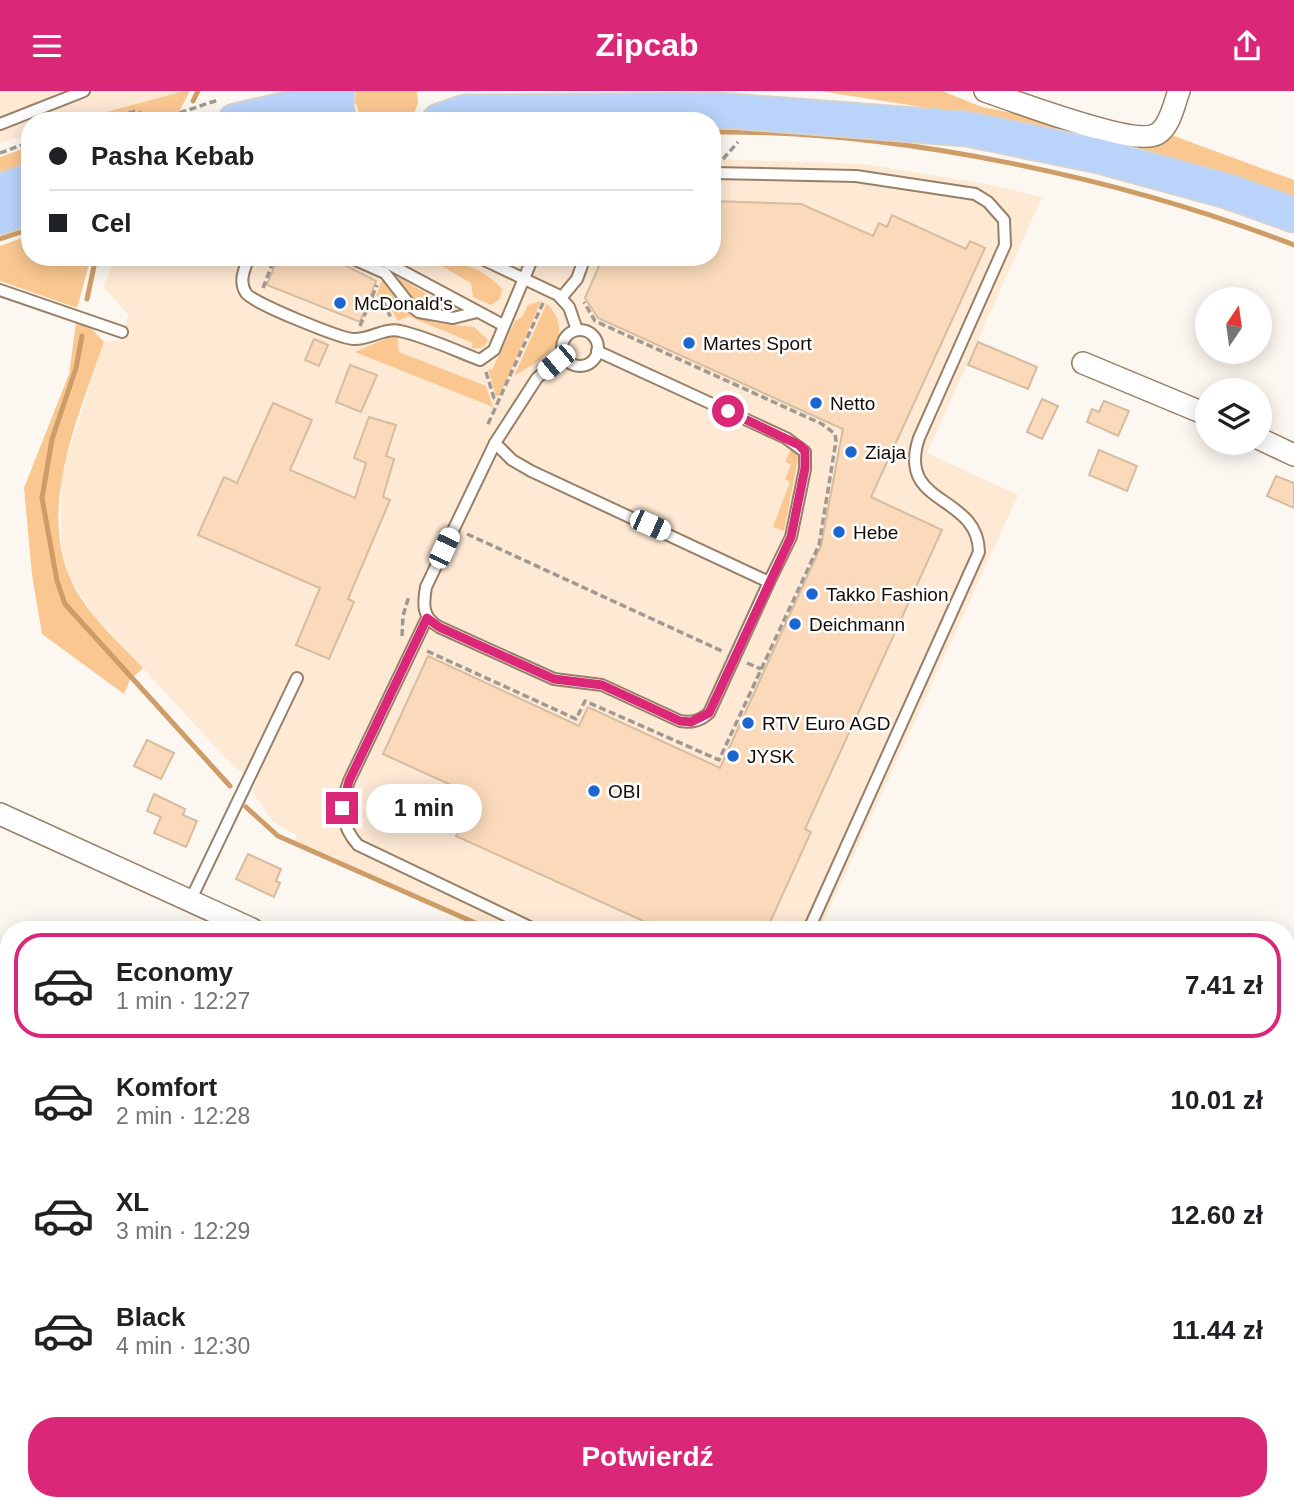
<!DOCTYPE html>
<html lang="pl">
<head>
<meta charset="utf-8">
<style>
	body { margin:0; font-family:Helvetica,sans-serif; background:#f2f2f2; color:#202124; height:100vh; display:flex; flex-direction:column; font-size:26px; white-space:nowrap }
	* { box-sizing:border-box; margin:0 }
	p { font-size:23px; color:#757577 }
	.icon { flex:none; width:38px; height:38px; fill:none; stroke:currentColor; stroke-width:2; stroke-linecap:round; stroke-linejoin:round }
	.map { position:relative; flex:1; overflow:hidden }
	.details { position:absolute; left:0px; top:830px; width:1295px; height:590px; display:flex; flex-direction:column; background:#fff; border-radius:28px 28px 0 0; box-shadow:0 4px 18px #0003 }
	.details>* { flex:none }
	.guide { position:absolute; left:21px; top:21px; width:700px; height:154px; border-radius:28px; box-shadow:0 4px 18px #0003; display:grid; align-content:center; height:154px; padding:0 28px; background:#fff }
	.needle { width:46px; rotate:13deg }
	.buttons { position:absolute; left:1195px; top:196px; display:grid; gap:14px }
	.buttons a { display:grid; place-items:center; width:77px; height:77px; border-radius:50%; background:#fff; box-shadow:0 4px 18px #0003; font-size:35px }
	.end { position:absolute; width:32px; height:32px; margin:-16px; border:9px solid #db2777; background:#fff; box-shadow:0 0 0 4px #fff }
	.from { border-radius:50% }
	.bubble { position:absolute; height:49px; border-radius:24px; background:#fff; box-shadow:0 4px 18px #0003; font-size:23px; font-weight:800; line-height:49px; text-align:center }
	.car { position:absolute; width:21px; height:42px; margin:-21px -10px; border-radius:9px; box-shadow:0 0 5px 2px #0007; background:linear-gradient(#fff 24%,#345 0 40%,#fff 0 76%,#345 0 86%,#fff 0) }
	.guide b { display:flex; align-items:center; gap:24px; height:66px; font-size:26px }
	.guide b+b { border-top:2px solid #e0e0e0 }
	.guide i { width:18px; height:18px; background:#202124 }
	ul { padding:12px 0 0; list-style:none }
	li { display:flex; align-items:center; gap:21px; height:105px; margin:0 14px 10px; padding:0 14px; border:4px solid transparent; border-radius:28px }
	li div { flex:1 }
	li b { display:block; font-size:26px }
	li em { font-style:normal; font-weight:800 }
	li.current { border-color:#db2777 }
	li>.icon { width:63px; height:63px; stroke-width:1.5 }
	.button { display:flex; gap:14px; margin-top:auto; padding:14px 28px }
	.button a { flex:1; height:80px; border-radius:28px; background:#db2777; color:#fff; font-size:28px; font-weight:800; line-height:80px; text-align:center }
	header { display:flex; justify-content:space-between; align-items:center; height:91px; padding:0 28px; background:#db2777; color:#fff; font-size:32px; font-weight:800 }
	.map>svg:first-child { display:block }
	.built { fill:#fde9d4 }
	.green { fill:#fbc791 }
	.lines { fill:none; stroke-linecap:round; stroke-linejoin:round }
	.stream { stroke:#ce9c66; stroke-width:5 }
	.building { fill:#fadaba; stroke:#d7bca0; stroke-width:2 }
	.lane-casing { stroke:#987f65; stroke-width:14 }
	.street-casing { stroke:#987f65; stroke-width:24 }
	.primary-casing { stroke:#d5d3d2; stroke-width:37 }
	.path { stroke:#a09992; stroke-width:3.5; stroke-dasharray:7 3.5; stroke-linecap:butt }
	.lane { stroke:#fff; stroke-width:10 }
	.street { stroke:#fff; stroke-width:21 }
	.primary { stroke:#b9d3fb; stroke-width:33 }
	.route { stroke:#db2777; stroke-width:9 }
	.poi-dot { fill:#1d65d0; stroke:#fff; stroke-width:2.5 }
	.labels { text-anchor:middle; dominant-baseline:central; stroke-width:5; stroke-linejoin:round; paint-order:stroke }
	.poi-label { font-size:19px; fill:#150c04; stroke:#fff; text-anchor:start }
</style>
</head>
<body>
<header><svg class="icon" aria-label="menu" viewBox="0 0 24 24"><path d="M4 6h16M4 12h16M4 18h16"/></svg>Zipcab<svg class="icon" aria-label="share" viewBox="0 0 24 24"><path d="M12 15V3M7 8l5-5 5 5M5 13v7h14v-7"/></svg></header>
<div class="map">
<svg width="1294" height="1419" viewBox="0 0 1294 1419">
	<rect width="100%" height="100%" fill="#fdf7f1"/>
	<g class="built">
		<path d="M0,0H184L73,30H30V43L0,52Z"/>
		<path d="M712,68L864,73L991,94L1042,106L927,362L1018,404L820,838H491L294,751L297,744L273,731L252,700L257,689L233,675L95,525L69,487L61,454V386L104,251L119,249L129,224L103,196L115,166H712Z"/>
	</g>
	<g class="green">
		<path d="M184,0H190L174,30H73Z"/>
		<path d="M356,0H417L418,12L411,30H362L355,11Z"/>
		<path d="M819,0H942L982,16L1033,26L1136,54H1159L1170,45H1174L1294,89V107L1012,30Z"/>
		<path d="M30,55V74L0,84V66Z"/>
		<path d="M30,144V166H91L77,217L0,190V155Z"/>
		<path d="M426,166C451,166 486,178 502,198L500,208L491,214L473,206L471,192Z"/>
		<path d="M398,186L449,216C427,230 407,203 398,186Z"/>
		<path d="M382,189L407,219L414,223L436,232L474,236L488,249C484,257 480,258 471,257L473,252L408,225L398,230L387,210L376,205Z"/>
		<path d="M541,210L500,304L496,305L488,278L492,279L515,230L522,226L528,214Z"/>
		<path d="M547,212C578,249 544,267 514,285Z"/>
		<path d="M76,232L90,236L104,251C80,322 39,411 69,485C83,520 118,550 143,577L130,589L124,603L42,543L32,484L24,397L69,283Z"/>
		<path d="M397,243L399,261L486,295L493,316L355,261Z"/>
		<path d="M791,358L796,361L798,367L784,440L773,436L790,391L785,388L791,374L785,371Z"/>
		<path d="M0,1343L9,1348V1410L102,1411L118,1419H58L51,1416L49,1419H0Z"/>
	</g>
	<g class="lines">
		<g class="stream">
			<path d="M193,10L198,0"/>
			<path d="M712,41C898,39 1121,87 1294,154"/>
			<path d="M0,148L30,138"/>
			<path d="M87,208L96,166"/>
			<path d="M82,245L76,277L52,348L42,407L57,490L65,513L230,695"/>
			<path d="M246,716L278,745L489,838"/>
			<path d="M934,1410L936,1419"/>
		</g>
	</g>
	<g class="building">
		<path d="M712,110L801,113L873,145L879,132L887,136L892,124L966,158L970,150L985,157L871,406L942,439L805,738L811,741L767,838H661L456,745L475,705L383,663L428,565L579,635L588,616L720,677L821,455L843,338L598,227L585,207L603,166H712Z"/>
		<path d="M278,166H329L376,190L360,231L267,194Z"/>
		<path d="M314,248L328,254L319,275L305,269Z"/>
		<path d="M978,251L1037,276L1028,298L968,274Z"/>
		<path d="M350,274L377,284L361,321L336,311Z"/>
		<path d="M1042,308L1058,315L1042,348L1027,341Z"/>
		<path d="M1104,310L1129,320L1118,345L1087,331L1092,318L1099,321Z"/>
		<path d="M273,312L312,329L290,379L355,407L366,372L354,367L369,326L396,334L386,365L394,368L383,406L390,409L348,508L354,511L329,568L296,554L320,497L198,444L224,386L237,392Z"/>
		<path d="M1099,359L1137,375L1127,400L1089,384Z"/>
		<path d="M1276,385L1294,392V417L1267,405Z"/>
		<path d="M147,649L174,662L161,688L134,675Z"/>
		<path d="M154,703L185,718L183,724L197,730L186,756L154,742L161,726L147,720Z"/>
		<path d="M248,763L281,778L276,790L280,792L274,806L236,788Z"/>
	</g>
	<g class="lines">
		<g class="lane-casing">
			<g id="lane">
				<path d="M0,33L84,0"/>
				<path d="M712,82L856,85L975,103L988,111L1004,129L1005,154L919,347C896,416 978,402 979,461L809,838"/>
				<path d="M249,166C245,177 238,190 246,202C252,212 340,247 353,248C370,249 385,236 400,240C427,246 454,259 480,269L494,259L533,166"/>
				<path d="M349,166L385,182L410,214L419,221L453,227L477,221"/>
				<path d="M376,166L503,234"/>
				<path d="M478,166L558,204L569,216L577,239"/>
				<path d="M0,199L122,241"/>
				<path d="M561,207L577,188L585,166"/>
				<circle cx="580" cy="257" r="18"/>
				<path d="M597,260L786,347L805,361V378L791,446L769,491"/>
				<path d="M495,352L512,369L531,380L769,491L709,622C700,630 692,632 680,630L602,594L554,588L439,536C422,526 423,514 426,496Z"/>
				<path d="M495,352L537,287L563,265"/>
				<path d="M427,527L349,690C340,714 340,734 358,754L534,838"/>
				<path d="M190,810L297,587"/>
				<path d="M574,1419L578,1410"/>
				<path d="M661,1419L666,1410"/>
			</g>
		</g>
		<g class="street-casing">
			<g id="street">
				<path d="M985,0C1014,10 1135,56 1157,43C1170,36 1174,13 1179,0"/>
				<path d="M1083,272L1208,324"/>
				<path d="M1260,348L1294,364"/>
				<path d="M0,723L252,838"/>
				<path d="M1286,1313L1294,1316"/>
				<path d="M921,1410L923,1419"/>
			</g>
		</g>
		<g class="primary-casing">
			<g id="primary">
				<path d="M337,0L336,16L339,30"/>
				<path d="M235,30L301,15L329,0"/>
				<path d="M439,30L465,21L717,19L967,38L1099,65L1230,101L1294,124"/>
				<path d="M0,100L30,90"/>
				<path d="M0,126L30,115"/>
			</g>
		</g>
		<g class="path">
			<path d="M98,30L136,20C164,34 191,16 219,9"/>
			<path d="M0,62L30,51"/>
			<path d="M723,68L738,51"/>
			<path d="M712,105H717V95"/>
			<path d="M449,166L467,174"/>
			<path d="M263,197L275,166"/>
			<path d="M372,207L384,212L391,227"/>
			<path d="M360,235L377,194"/>
			<path d="M486,281L494,307L498,311"/>
			<path d="M488,333L543,212"/>
			<path d="M467,443L724,561"/>
			<path d="M402,545L403,525L409,505"/>
			<path d="M427,560L576,628L585,610L719,669L819,454L836,350L835,343L822,333L595,230L584,211"/>
			<path d="M747,572L761,578"/>
		</g>
		<use href="#lane" class="lane"/>
		<use href="#street" class="street"/>
		<use href="#primary" class="primary"/>
	</g>
	<g class="lines">
		<path class="route" d="M342,717L349,690L427,527L439,536L554,588L602,594L680,630L691,631L709,622L791,446L805,377V360L799,354L728,320"/>
	</g>
	<g class="poi-dot">
		<circle cx="340" cy="212" r="7"/>
		<circle cx="689" cy="252" r="7"/>
		<circle cx="816" cy="312" r="7"/>
		<circle cx="851" cy="361" r="7"/>
		<circle cx="839" cy="441" r="7"/>
		<circle cx="812" cy="503" r="7"/>
		<circle cx="795" cy="533" r="7"/>
		<circle cx="748" cy="632" r="7"/>
		<circle cx="733" cy="665" r="7"/>
		<circle cx="594" cy="700" r="7"/>
	</g>
	<g class="labels">
		<g class="poi-label">
			<text x="354" y="212">McDonald's</text>
			<text x="703" y="252">Martes Sport</text>
			<text x="830" y="312">Netto</text>
			<text x="865" y="361">Ziaja</text>
			<text x="853" y="441">Hebe</text>
			<text x="826" y="503">Takko Fashion</text>
			<text x="809" y="533">Deichmann</text>
			<text x="762" y="632">RTV Euro AGD</text>
			<text x="747" y="665">JYSK</text>
			<text x="608" y="700">OBI</text>
		</g>
	</g>
</svg>
<div class="buttons">
<a><svg class="needle" viewBox="-14 -14 28 28"><path d="M0-13l5 13h-10z" fill="#e53935"/><path d="M0 13l5-13h-10z" fill="#757577"/></svg></a>
<a><svg class="icon" aria-label="layers" viewBox="0 0 24 24"><path d="M12 4l9 5-9 5-9-5zM3 14l9 5 9-5"/></svg></a>
</div>
<i class="end from" style="left:728px;top:320px"></i>
<i class="end" style="left:342px;top:717px"></i>
<div class="bubble" style="left:366px;top:693px;width:116px">1 min</div>
<i class="car" style="left:556px;top:271px;rotate:230deg"></i>
<i class="car" style="left:650px;top:434px;rotate:114deg"></i>
<i class="car" style="left:444px;top:457px;rotate:25deg"></i>
<div class="guide">
<b><i class="from"></i>Pasha Kebab</b>
<b><i></i>Cel</b>
</div>
<section class="details">
<ul>
<li class="current"><svg class="icon" aria-label="car" viewBox="0 0 24 24"><path d="M5 17H2v-5l4-1 3-4h7l3 4 3 1v5h-3M9 17h6M6 11h13"/><circle cx="7" cy="17" r="2"/><circle cx="17" cy="17" r="2"/></svg><div><b>Economy</b><p>1 min · 12:27</p></div><em>7.41 zł</em></li>
<li><svg class="icon" aria-label="car" viewBox="0 0 24 24"><path d="M5 17H2v-5l4-1 3-4h7l3 4 3 1v5h-3M9 17h6M6 11h13"/><circle cx="7" cy="17" r="2"/><circle cx="17" cy="17" r="2"/></svg><div><b>Komfort</b><p>2 min · 12:28</p></div><em>10.01 zł</em></li>
<li><svg class="icon" aria-label="car" viewBox="0 0 24 24"><path d="M5 17H2v-5l4-1 3-4h7l3 4 3 1v5h-3M9 17h6M6 11h13"/><circle cx="7" cy="17" r="2"/><circle cx="17" cy="17" r="2"/></svg><div><b>XL</b><p>3 min · 12:29</p></div><em>12.60 zł</em></li>
<li><svg class="icon" aria-label="car" viewBox="0 0 24 24"><path d="M5 17H2v-5l4-1 3-4h7l3 4 3 1v5h-3M9 17h6M6 11h13"/><circle cx="7" cy="17" r="2"/><circle cx="17" cy="17" r="2"/></svg><div><b>Black</b><p>4 min · 12:30</p></div><em>11.44 zł</em></li>
</ul>
<div class="button"><a>Potwierdź</a></div>
</section>
</div>
</body>
</html>
